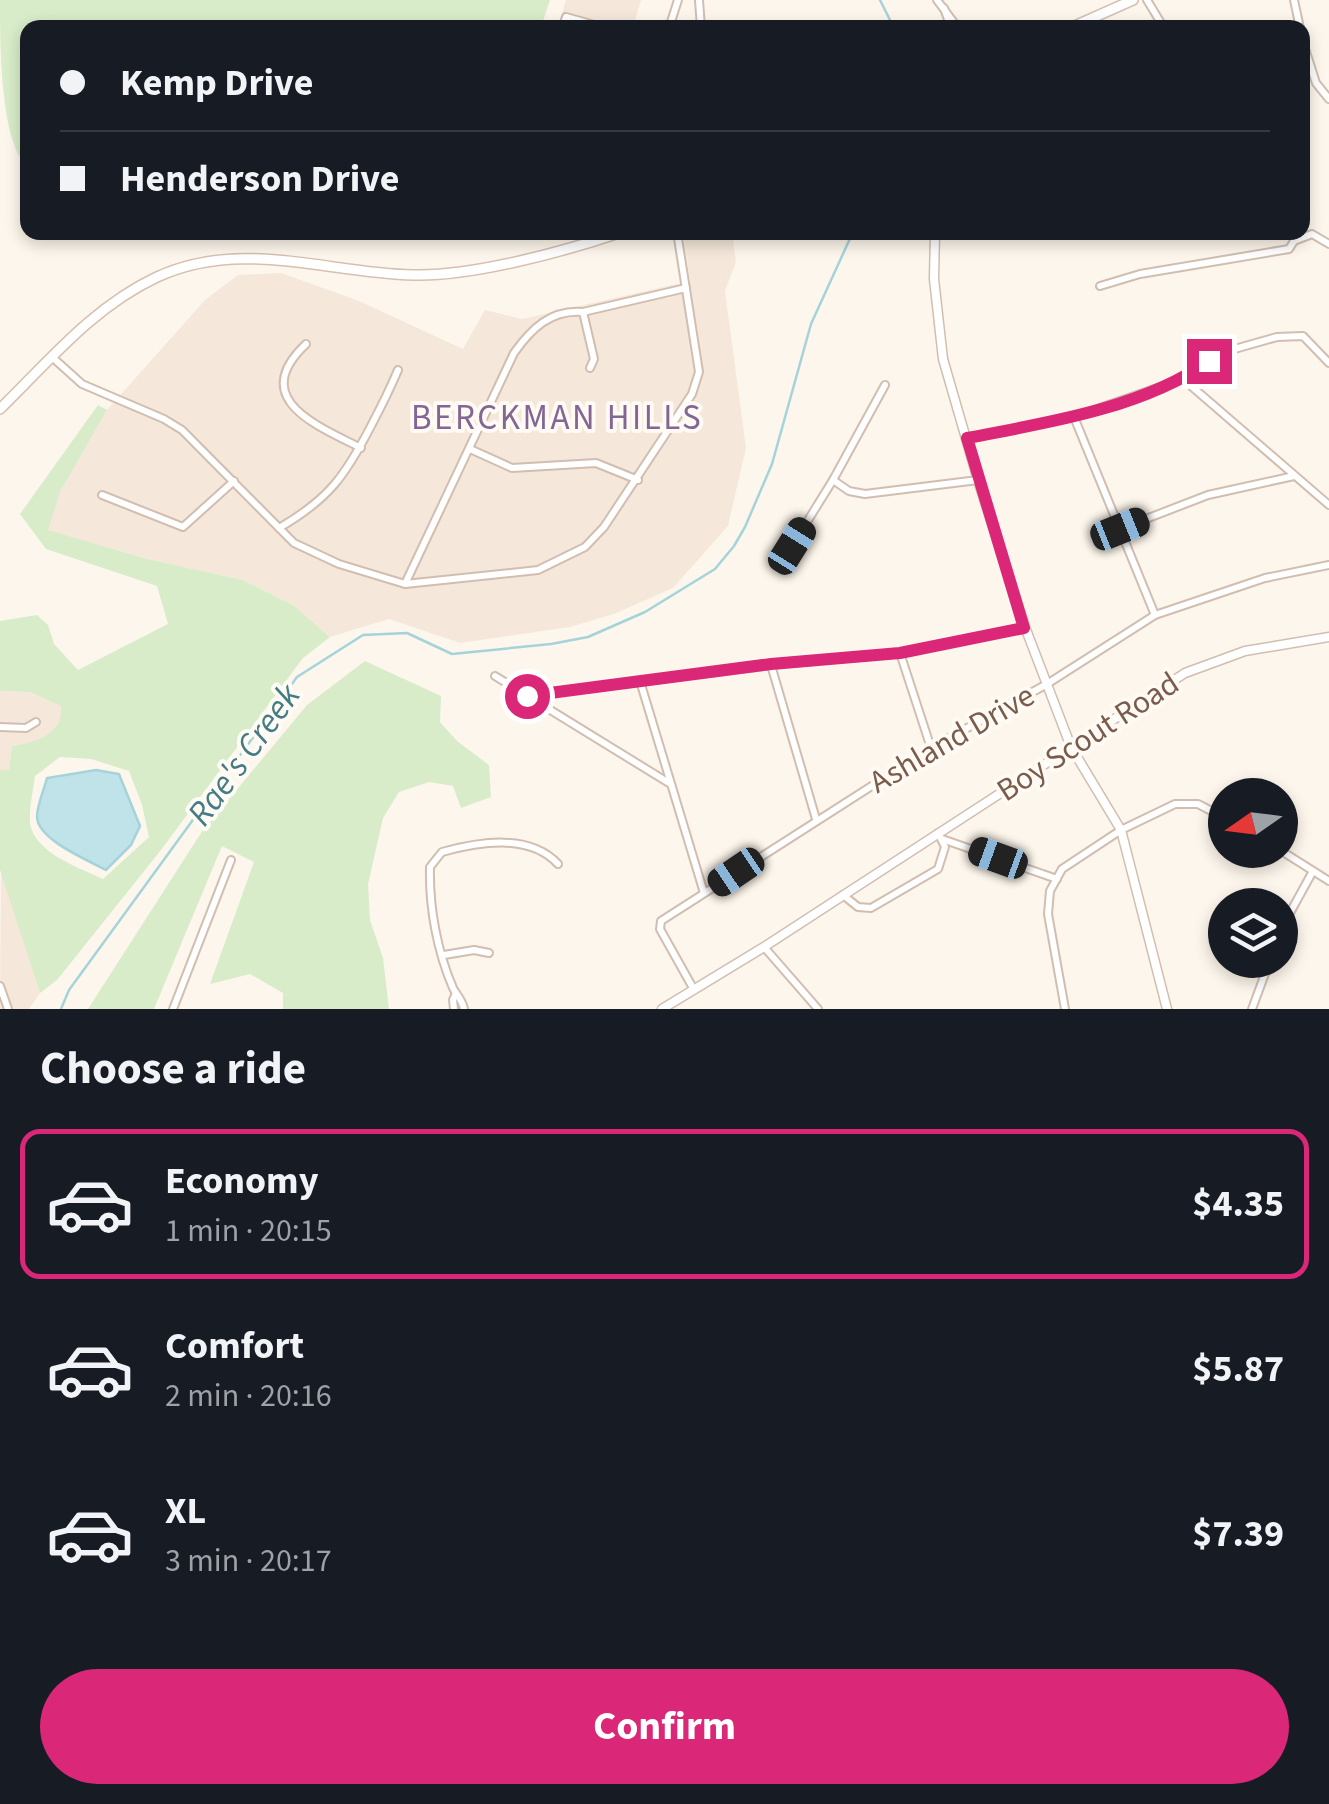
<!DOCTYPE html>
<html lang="en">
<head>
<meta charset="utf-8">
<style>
	body { margin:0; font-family:"Source Sans 3",sans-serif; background:#242831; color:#f1f3f6; height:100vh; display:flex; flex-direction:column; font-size:38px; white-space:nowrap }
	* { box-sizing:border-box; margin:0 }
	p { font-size:32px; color:#9ea1a6 }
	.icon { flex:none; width:55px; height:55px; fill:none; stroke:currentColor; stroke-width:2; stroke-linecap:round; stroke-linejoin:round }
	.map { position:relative; height:1009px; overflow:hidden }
	.panel { display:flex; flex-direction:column; background:#171b24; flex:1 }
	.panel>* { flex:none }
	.banner { position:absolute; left:20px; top:20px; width:1290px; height:220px; border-radius:20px; box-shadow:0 5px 15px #0003; display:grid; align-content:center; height:220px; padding:0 40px; background:#171b24 }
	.needle { width:65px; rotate:256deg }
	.controls { position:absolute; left:1208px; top:778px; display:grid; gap:20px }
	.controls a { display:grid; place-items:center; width:90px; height:90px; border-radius:50%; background:#171b24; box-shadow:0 5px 15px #0003; font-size:50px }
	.end { position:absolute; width:45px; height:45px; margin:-22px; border:12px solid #db2777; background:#fff; box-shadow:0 0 0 5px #fff }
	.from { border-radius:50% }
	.car { position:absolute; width:30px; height:60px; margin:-30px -15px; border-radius:12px; box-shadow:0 0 8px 2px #0007; background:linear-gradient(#222 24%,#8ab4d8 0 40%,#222 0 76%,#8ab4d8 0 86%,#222 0) }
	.banner b { display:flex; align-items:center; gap:35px; height:95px; font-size:38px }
	.banner b+b { border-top:2px solid #363941 }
	.banner i { width:25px; height:25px; background:#f1f3f6 }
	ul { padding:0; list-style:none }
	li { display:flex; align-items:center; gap:30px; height:150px; margin:0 20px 15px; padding:0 20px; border:5px solid transparent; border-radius:20px }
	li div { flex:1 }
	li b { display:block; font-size:38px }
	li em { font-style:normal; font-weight:700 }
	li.current { border-color:#db2777 }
	li>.icon { width:90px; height:90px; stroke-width:1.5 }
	h2 { padding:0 40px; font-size:45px; line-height:120px }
	.action { display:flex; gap:20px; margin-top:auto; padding:20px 40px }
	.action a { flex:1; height:115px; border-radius:60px; background:#db2777; color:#fff; font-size:40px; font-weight:700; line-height:115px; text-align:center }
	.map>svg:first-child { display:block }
	.residential { fill:#f5e8da }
	.green { fill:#d8ecc9; fill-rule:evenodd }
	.water { fill:#bfe3e8; stroke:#a5d3da; stroke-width:2.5 }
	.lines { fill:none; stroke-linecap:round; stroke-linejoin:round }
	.stream { stroke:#a5d3da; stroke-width:2.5 }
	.minor-casing { stroke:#d1beb0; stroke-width:10 }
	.tertiary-casing { stroke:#d1beb0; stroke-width:11 }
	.secondary-casing { stroke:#d6c0b0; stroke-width:12 }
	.minor { stroke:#fff; stroke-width:6 }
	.tertiary { stroke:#fff; stroke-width:8 }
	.secondary { stroke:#fff; stroke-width:9 }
	.route { stroke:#db2777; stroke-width:12 }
	.labels { text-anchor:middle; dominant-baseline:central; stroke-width:8; stroke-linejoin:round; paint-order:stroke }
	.street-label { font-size:32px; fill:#7a5c4d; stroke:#fffaf3 }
	.neighbourhood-label { font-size:35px; letter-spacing:2.5px; fill:#846695; stroke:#fffaf3 }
	.water-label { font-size:35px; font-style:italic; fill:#437c86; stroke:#fffaf3 }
</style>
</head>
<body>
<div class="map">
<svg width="1329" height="1009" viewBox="0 0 1329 1009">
	<rect width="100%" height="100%" fill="#fdf6ec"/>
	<g class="residential">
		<path d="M566,0H641L633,27L558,28Z"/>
		<path d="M683,233H732L736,262L725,291L746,448L728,526L673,588L614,614L570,627L460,643L389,619L330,637L293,605L243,580L147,559L47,530L60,492L107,410L205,300L238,275L281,273L359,301L463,349L485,310L522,319L690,281Z"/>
		<path d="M0,691L30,692L61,705L62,715L53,732L36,742L12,746L9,771L0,770Z"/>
		<path d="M1,870L40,993L29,1009H0Z"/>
	</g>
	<g class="green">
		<path d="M0,0H550L541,27L28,28L27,165C0,144 0,40 0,0Z"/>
		<path d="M98,405L107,410L60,492L48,530L147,559L243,580L293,605L330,637L303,658L161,850L57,980L40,993L0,870V770H9L12,746C36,742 63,735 61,706L30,692L0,691V621L37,615L48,625L54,644L78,670L168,624L157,586L46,549L20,514ZM60,757L91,759L129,771L142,805L149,837L103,879C80,868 34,853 30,823C29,808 33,791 35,776Z"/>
		<path d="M365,661L441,696L440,722L457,741L489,765L491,797L461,808L453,786L429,782L399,792L383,818L368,884L370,920L383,958L389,1009H283V993L250,974L210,984L254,862L222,846L154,1009H88L201,833L307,705Z"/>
	</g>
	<path class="water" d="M96,770L119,774L140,826L131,845L106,870C88,860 38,840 37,817C37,805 44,790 47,778Z"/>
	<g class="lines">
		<g class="stream">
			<path d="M880,0L894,28"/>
			<path d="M61,1009L69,990L297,677L363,635L407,633L452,654L551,644L588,637L645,612L715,569L734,546L745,527L772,464L811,324L853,232"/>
		</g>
		<g class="minor-casing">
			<g id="minor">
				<path d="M699,0L701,28"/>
				<path d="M937,0L958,28"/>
				<path d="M1147,0L1164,28"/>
				<path d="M1294,0L1300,28"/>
				<path d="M944,8L951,28"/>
				<path d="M562,28L566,17L605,28"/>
				<path d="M669,28L678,0"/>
				<path d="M1302,39L1316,83L1329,99"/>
				<path d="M1294,241L1312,234L1329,244"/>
				<path d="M1100,286L1140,274L1289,249L1294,241L1293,232"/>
				<path d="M583,312L594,359L590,368"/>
				<path d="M306,344C248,399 316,425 361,448"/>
				<path d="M52,357L82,384L164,419L182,430L294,543L339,564L405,584L538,570L585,547L604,527L692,394L699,372L677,232"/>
				<path d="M1183,379L1329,505"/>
				<path d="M1074,417L1155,615"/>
				<path d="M967,439L1074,417L1183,379L1224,352L1277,337L1303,336L1329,363"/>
				<path d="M470,449L512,468L596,463L638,480"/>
				<path d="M833,480L849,491L865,494L978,480"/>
				<path d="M102,495L183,527L234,481"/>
				<path d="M279,528C329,499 345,476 371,426C381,407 390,389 398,370"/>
				<path d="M1120,529L1208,495L1294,476"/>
				<path d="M792,546L833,480L885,385"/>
				<path d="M405,584L514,353C531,329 551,309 583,312L686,288"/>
				<path d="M900,653L931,748"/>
				<path d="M771,665L816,819"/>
				<path d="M495,676L669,783"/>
				<path d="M640,681L704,893"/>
				<path d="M527,696L771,665L900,653L1025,627"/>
				<path d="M0,727L26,728L36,722"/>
				<path d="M942,839L1057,879"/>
				<path d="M1280,850L1329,881"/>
				<path d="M843,895L858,907L871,908L938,869L945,847L938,833"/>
				<path d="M1280,931L1313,871"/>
				<path d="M764,947L818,1009"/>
				<path d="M444,955L474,950L489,953"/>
				<path d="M0,986L8,1009"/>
				<path d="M693,988L660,929L661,921L931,748L1047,684L1155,615L1265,578L1329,565"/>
				<path d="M173,1009L231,860"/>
				<path d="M454,1009L453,1000L456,993"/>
				<path d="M464,1009C462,999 457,996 453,988C437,951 429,907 430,867L442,852C479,842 529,833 558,864"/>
				<path d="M1065,1009L1048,914L1050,891L1062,869L1121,830L1175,804H1198L1225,818"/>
				<path d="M1252,1009L1270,960"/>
			</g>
		</g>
		<g class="tertiary-casing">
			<g id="tertiary">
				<path d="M935,232L934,279L943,359L978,480L1025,627L1071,747L1121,830L1167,1009"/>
				<path d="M662,1009L764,947L1185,673L1245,651L1329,637"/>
			</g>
		</g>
		<g class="secondary-casing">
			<g id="secondary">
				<path d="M1070,28L1133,0"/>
				<path d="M0,409C49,361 93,307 157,277C240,238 327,273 413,275C471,277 566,251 622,232"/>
			</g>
		</g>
		<use href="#minor" class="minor"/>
		<use href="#tertiary" class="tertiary"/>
		<use href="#secondary" class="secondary"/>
	</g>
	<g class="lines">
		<path class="route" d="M527,696L771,664L900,653L1024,628L967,438C1046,423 1143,408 1209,361"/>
	</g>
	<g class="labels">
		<g class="street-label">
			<text transform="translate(1088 737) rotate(-33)">Boy Scout Road</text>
			<text transform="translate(952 739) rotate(-30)">Ashland Drive</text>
		</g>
		<g class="neighbourhood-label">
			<text x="557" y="418">BERCKMAN HILLS</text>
		</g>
		<g class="water-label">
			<text transform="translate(244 755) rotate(-54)">Rae's Creek</text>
		</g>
	</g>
</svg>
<div class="controls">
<a><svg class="needle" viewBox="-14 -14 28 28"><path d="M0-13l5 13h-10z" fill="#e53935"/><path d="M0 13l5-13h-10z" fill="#9ea1a6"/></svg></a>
<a><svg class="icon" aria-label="layers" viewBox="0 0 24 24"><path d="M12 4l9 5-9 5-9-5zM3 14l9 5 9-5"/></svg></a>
</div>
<i class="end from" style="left:527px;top:696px"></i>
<i class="end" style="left:1209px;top:361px"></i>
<i class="car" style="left:1120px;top:529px;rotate:68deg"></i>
<i class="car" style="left:792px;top:546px;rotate:32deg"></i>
<i class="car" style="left:998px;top:858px;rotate:290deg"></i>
<i class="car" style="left:736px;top:872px;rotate:236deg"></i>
<div class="banner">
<b><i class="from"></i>Kemp Drive</b>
<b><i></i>Henderson Drive</b>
</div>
</div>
<section class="panel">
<h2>Choose a ride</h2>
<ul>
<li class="current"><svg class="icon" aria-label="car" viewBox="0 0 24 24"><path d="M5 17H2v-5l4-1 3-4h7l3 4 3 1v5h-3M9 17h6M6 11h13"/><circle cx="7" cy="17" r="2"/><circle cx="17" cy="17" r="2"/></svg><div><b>Economy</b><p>1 min · 20:15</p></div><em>$4.35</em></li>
<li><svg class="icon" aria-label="car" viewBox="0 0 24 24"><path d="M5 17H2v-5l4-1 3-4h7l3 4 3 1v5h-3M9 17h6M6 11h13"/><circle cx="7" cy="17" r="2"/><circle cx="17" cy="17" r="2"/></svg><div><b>Comfort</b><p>2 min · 20:16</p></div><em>$5.87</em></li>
<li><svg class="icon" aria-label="car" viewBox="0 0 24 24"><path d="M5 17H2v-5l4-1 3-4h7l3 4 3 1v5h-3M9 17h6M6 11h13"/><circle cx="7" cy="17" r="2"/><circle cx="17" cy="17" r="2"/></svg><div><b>XL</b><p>3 min · 20:17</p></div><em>$7.39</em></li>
</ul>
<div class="action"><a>Confirm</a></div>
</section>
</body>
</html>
